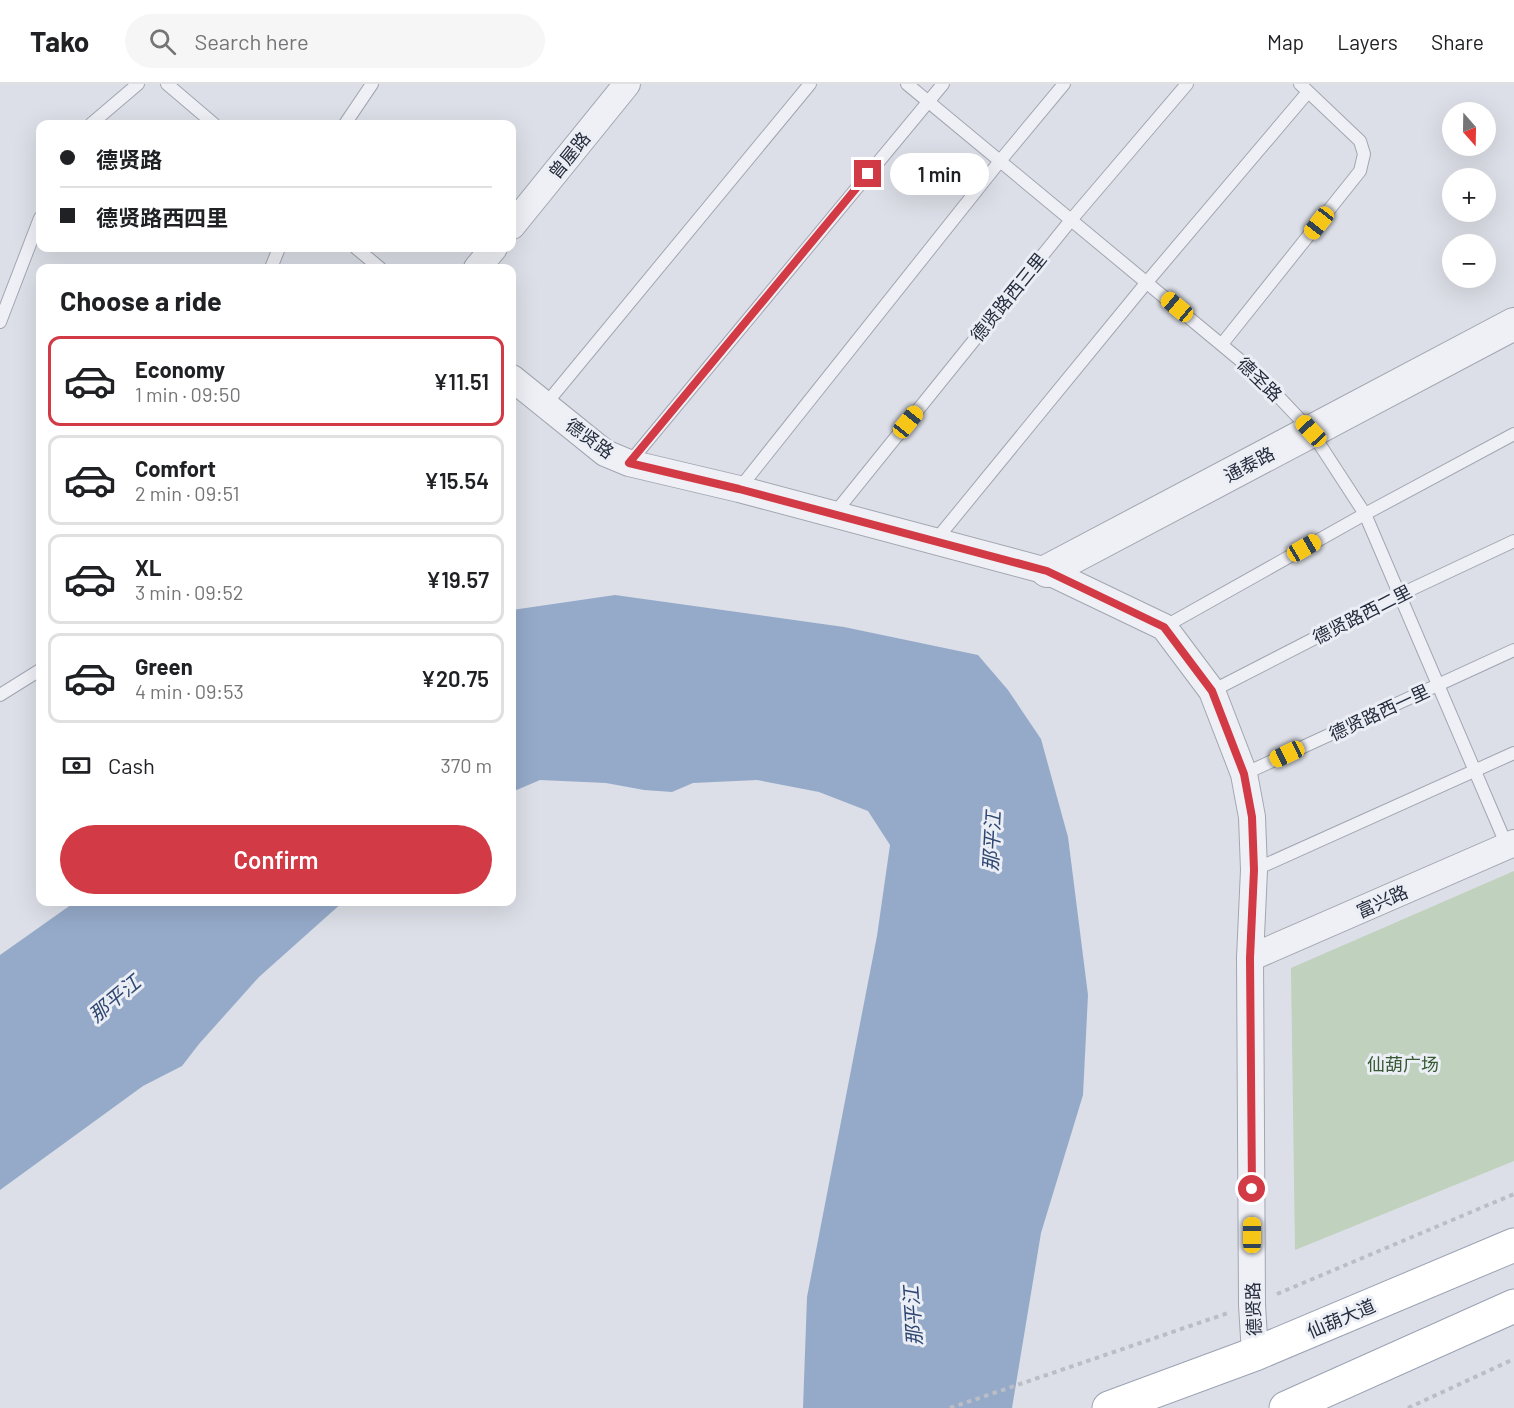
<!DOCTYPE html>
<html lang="en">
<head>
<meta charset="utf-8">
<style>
	body { margin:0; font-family:Barlow,"Noto Sans SC",sans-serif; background:#f6f6f6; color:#202124; height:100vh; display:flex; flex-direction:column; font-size:22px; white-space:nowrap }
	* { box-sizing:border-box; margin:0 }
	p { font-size:20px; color:#757577 }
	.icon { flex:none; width:33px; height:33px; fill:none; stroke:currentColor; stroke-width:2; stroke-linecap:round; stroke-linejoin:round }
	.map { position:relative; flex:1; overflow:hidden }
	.details { position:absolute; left:36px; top:180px; width:480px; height:642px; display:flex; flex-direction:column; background:#fff; border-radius:12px; box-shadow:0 6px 24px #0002 }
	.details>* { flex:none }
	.banner { position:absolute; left:36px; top:36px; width:480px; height:132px; border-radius:12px; box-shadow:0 6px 24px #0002; display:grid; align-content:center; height:132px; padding:0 24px; background:#fff }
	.needle { width:39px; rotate:160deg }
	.tools { position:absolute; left:1442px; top:18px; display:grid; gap:12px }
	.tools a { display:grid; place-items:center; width:54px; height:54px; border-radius:50%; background:#fff; box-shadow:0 6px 24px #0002; font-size:30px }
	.end { position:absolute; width:27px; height:27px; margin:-14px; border:8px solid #d23a45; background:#fff; box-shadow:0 0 0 3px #fff }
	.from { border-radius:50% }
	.bubble { position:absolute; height:42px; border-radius:21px; background:#fff; box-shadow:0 6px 24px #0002; font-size:20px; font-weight:600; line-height:42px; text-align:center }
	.car { position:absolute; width:18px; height:36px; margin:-18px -9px; border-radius:8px; box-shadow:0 0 4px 2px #0007; background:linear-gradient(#f5c518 24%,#345 0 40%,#f5c518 0 76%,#345 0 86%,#f5c518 0) }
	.banner b { display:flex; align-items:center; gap:21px; height:57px; font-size:22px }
	.banner b+b { border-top:2px solid #e0e0e0 }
	.banner i { width:15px; height:15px; background:#202124 }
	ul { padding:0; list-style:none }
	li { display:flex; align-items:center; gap:18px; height:90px; margin:0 12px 9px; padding:0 12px; border:3px solid #e0e0e0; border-radius:12px }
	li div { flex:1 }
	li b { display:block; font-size:22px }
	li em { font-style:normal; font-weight:600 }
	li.current { border-color:#d23a45 }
	li>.icon { width:54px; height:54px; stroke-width:1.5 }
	h2 { padding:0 24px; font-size:27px; line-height:72px }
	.pay { display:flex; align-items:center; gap:15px; height:66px; padding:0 24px; font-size:22px }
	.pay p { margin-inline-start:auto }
	.cta { display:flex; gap:12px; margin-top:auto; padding:12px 24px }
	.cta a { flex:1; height:69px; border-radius:36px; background:#d23a45; color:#fff; font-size:24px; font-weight:600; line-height:69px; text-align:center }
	header { display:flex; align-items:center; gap:36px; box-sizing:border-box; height:84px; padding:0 30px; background:#fff; border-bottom:2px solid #e0e0e0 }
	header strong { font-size:28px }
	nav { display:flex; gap:33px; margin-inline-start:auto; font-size:21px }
	.search { width:420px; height:54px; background:#f6f6f6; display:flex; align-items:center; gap:15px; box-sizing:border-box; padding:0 21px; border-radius:33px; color:#757577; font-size:22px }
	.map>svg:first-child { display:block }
	.park { fill:#c0d1bd }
	.water { fill:#95aac9 }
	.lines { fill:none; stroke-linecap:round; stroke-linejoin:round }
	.service-casing { stroke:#a1a6b1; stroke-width:14 }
	.minor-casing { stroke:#a1a6b1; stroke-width:28 }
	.tertiary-casing { stroke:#a1a6b1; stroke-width:34 }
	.primary-casing { stroke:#9ba2b3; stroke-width:35 }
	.path { stroke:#babdc5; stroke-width:4; stroke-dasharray:4.5 4.5; stroke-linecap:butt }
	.service { stroke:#eff0f5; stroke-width:12 }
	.minor { stroke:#eff0f5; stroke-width:26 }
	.tertiary { stroke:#eff0f5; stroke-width:32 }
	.primary { stroke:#fff; stroke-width:33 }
	.route { stroke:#d23a45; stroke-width:8 }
	.labels { text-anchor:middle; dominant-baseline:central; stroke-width:6; stroke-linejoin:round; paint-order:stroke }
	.street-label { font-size:18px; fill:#252c3d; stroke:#ebeef4 }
	.park-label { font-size:18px; fill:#365932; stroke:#ebeef4 }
	.water-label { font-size:20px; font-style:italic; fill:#2e4772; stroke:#ebeef4 }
</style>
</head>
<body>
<header>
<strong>Tako</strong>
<div class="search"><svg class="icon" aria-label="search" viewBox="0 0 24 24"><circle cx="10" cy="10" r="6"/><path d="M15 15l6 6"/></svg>Search here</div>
<nav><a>Map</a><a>Layers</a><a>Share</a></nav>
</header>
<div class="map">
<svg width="1514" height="1324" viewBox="0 0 1514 1324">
	<rect width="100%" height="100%" fill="#dcdfe7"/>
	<path class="park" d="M1514,787V1077L1295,1166L1291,884Z"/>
	<g class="water">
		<path d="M615,511L844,543L978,571L1008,606L1041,655L1068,753L1088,911L1083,1011L1041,1149L1012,1324H803L807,1213L877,852L890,761L868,727L819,708L757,696L693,699L672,708L644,706L606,699L540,696L512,708V526Z"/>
		<path d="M75,818H343L259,893L199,960L182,982L143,1002L0,1106V871Z"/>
	</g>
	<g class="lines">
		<g class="service-casing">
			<g id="service">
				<path d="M167,0L214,40"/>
				<path d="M907,0L1258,291L1311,347L1365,430L1507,762"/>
				<path d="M91,40L138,0"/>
				<path d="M345,40L372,0"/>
				<path d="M356,164L380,184"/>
				<path d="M271,184L279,164"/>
				<path d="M0,238L40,134"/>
				<path d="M1222,260L1360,87L1364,70L1360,57L1300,0"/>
				<path d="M545,321L810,0"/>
				<path d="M629,379L943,0"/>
				<path d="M739,405L1000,77L1064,0"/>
				<path d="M834,430L1071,136L1187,0"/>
				<path d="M935,457L1147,198L1308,8"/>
				<path d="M1164,543L1365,430L1514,350"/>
				<path d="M1212,607L1399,511L1514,457"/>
				<path d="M0,611L40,586"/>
				<path d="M1244,690L1514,566"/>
				<path d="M1254,786L1514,669"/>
			</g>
		</g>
		<g class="minor-casing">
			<g id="minor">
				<path d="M512,142L627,0"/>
				<path d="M477,184L494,164"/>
				<path d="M512,294L605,369L629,379L739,405L1047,487L1164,543L1212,607L1244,690L1252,733L1254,786L1250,874L1252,1221L1255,1270"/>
				<path d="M1250,874L1514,759"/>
			</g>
		</g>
		<g class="tertiary-casing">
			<path id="tertiary" d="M1047,487L1514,240"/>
		</g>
		<g class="primary-casing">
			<g id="primary">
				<path d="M1109,1324L1255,1270L1514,1161"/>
				<path d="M1286,1324L1514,1222"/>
			</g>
		</g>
		<g class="path">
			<path d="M1277,1210L1514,1110"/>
			<path d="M950,1324L1228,1229"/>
			<path d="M1408,1324L1514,1275"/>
		</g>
		<use href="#service" class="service"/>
		<use href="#minor" class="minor"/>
		<use href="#tertiary" class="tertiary"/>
		<use href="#primary" class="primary"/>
	</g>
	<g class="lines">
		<path class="route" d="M868,90L629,379L739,405L1047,487L1164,543L1212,607L1244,690L1252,733L1254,786L1250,874L1252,1105"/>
	</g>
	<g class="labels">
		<g class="street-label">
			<text transform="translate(569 71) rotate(-51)">曾屋路</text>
			<text transform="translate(1008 213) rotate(-51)">德贤路西三里</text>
			<text transform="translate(1260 295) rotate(44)">德圣路</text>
			<text transform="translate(590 354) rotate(36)">德贤路</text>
			<text transform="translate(1249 380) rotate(-28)">通泰路</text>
			<text transform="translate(1362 530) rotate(-27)">德贤路西二里</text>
			<text transform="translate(1379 628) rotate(-25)">德贤路西一里</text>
			<text transform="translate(1382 817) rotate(-24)">富兴路</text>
			<text transform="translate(1253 1225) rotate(-92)">德贤路</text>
			<text transform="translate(1341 1234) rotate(-23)">仙葫大道</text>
		</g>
		<g class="park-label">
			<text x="1403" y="980">仙葫广场</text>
		</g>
		<g class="water-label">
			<text transform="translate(991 757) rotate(-87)">那平江</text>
			<text transform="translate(114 914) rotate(-40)">那平江</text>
			<text transform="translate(912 1232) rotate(-94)">那平江</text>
		</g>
	</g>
</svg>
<div class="tools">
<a><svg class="needle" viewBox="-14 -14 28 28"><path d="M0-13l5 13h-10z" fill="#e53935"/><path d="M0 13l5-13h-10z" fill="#757577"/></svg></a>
<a>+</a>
<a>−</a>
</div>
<i class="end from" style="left:1252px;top:1105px"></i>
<i class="end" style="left:868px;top:90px"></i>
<div class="bubble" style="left:890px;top:69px;width:99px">1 min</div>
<i class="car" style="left:1319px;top:139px;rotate:218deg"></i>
<i class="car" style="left:1177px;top:223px;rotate:310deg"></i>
<i class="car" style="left:908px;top:338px;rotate:39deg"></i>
<i class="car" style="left:1311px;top:347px;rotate:317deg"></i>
<i class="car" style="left:1304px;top:464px;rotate:60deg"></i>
<i class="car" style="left:1287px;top:670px;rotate:245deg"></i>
<i class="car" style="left:1252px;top:1151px;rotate:0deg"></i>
<div class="banner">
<b><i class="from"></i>德贤路</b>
<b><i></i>德贤路西四里</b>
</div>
<section class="details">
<h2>Choose a ride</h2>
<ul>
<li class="current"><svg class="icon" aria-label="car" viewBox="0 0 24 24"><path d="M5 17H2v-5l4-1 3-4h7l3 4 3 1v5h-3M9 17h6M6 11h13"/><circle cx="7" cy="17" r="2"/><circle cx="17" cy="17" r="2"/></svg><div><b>Economy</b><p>1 min · 09:50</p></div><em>¥11.51</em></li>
<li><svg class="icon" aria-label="car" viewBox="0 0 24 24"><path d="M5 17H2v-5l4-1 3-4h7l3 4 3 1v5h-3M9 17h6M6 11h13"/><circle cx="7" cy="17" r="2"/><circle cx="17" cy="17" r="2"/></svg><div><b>Comfort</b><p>2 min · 09:51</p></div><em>¥15.54</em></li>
<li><svg class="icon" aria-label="car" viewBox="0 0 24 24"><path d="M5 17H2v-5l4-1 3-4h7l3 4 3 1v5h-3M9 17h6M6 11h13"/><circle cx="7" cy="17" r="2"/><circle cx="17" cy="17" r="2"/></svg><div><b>XL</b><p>3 min · 09:52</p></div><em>¥19.57</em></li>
<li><svg class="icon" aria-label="car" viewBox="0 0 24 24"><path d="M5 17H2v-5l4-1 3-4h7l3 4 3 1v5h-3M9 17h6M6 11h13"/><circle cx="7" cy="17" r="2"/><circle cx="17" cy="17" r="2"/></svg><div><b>Green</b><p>4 min · 09:53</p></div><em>¥20.75</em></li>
</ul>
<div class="pay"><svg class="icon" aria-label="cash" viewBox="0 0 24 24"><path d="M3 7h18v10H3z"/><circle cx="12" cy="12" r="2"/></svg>Cash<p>370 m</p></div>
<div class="cta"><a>Confirm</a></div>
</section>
</div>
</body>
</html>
